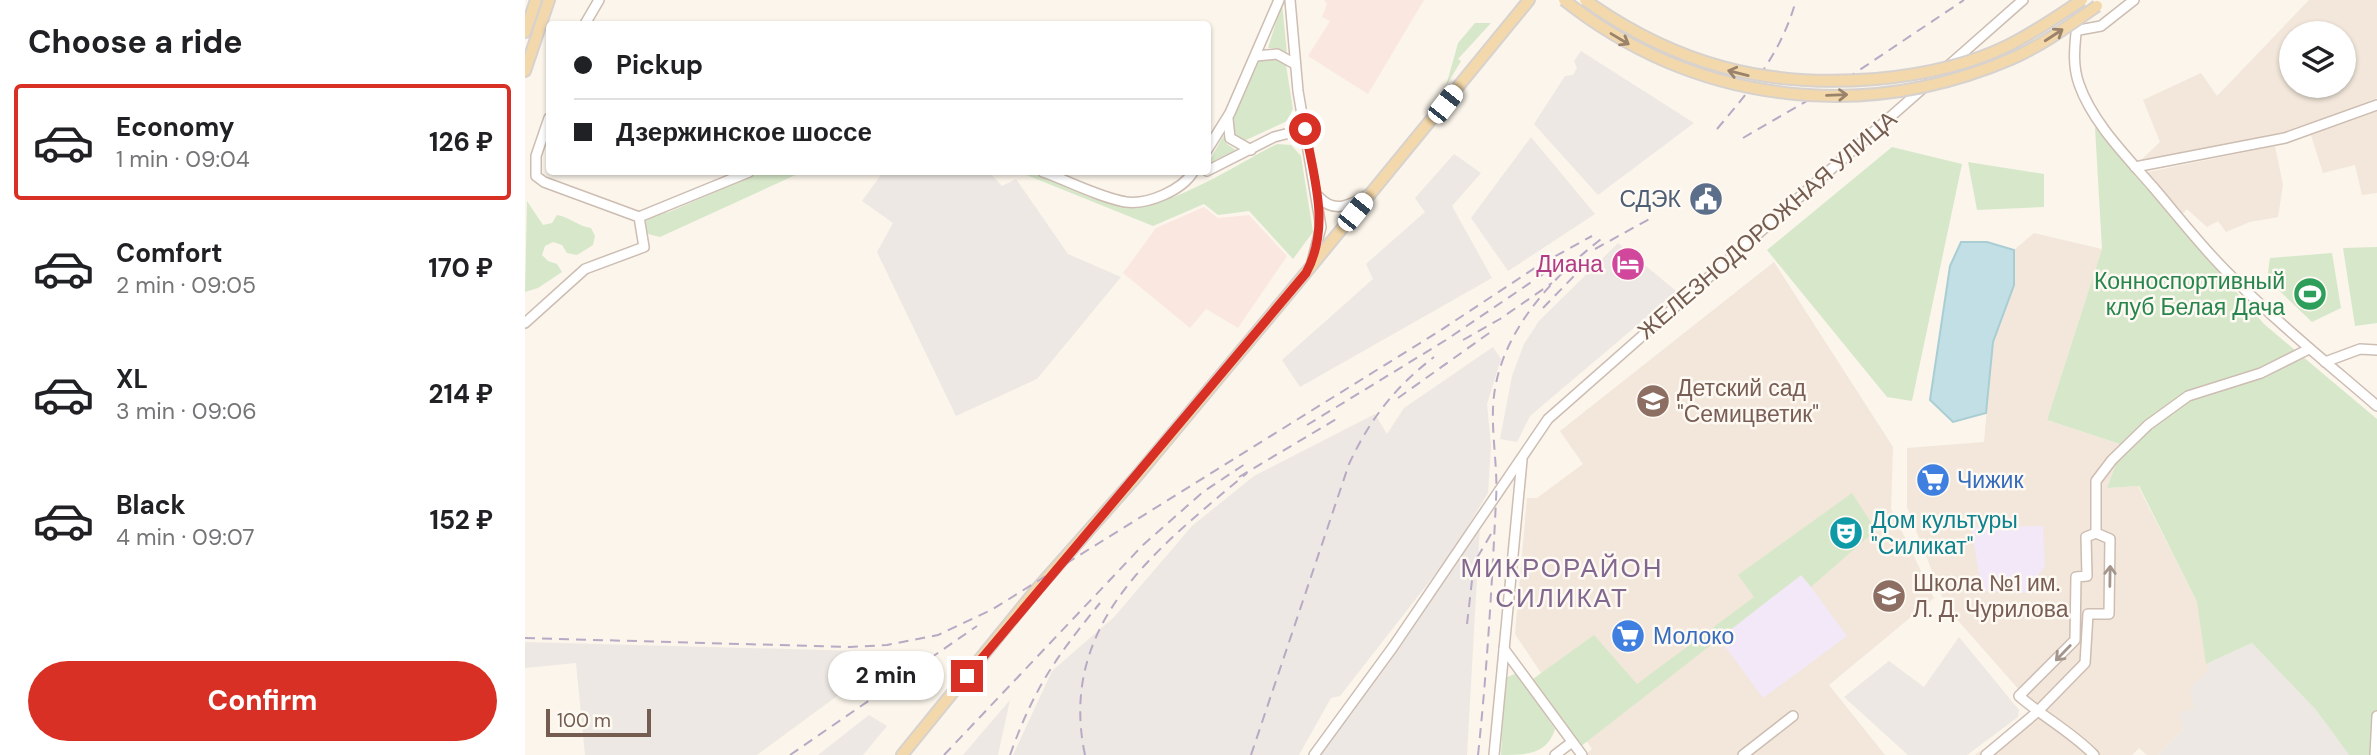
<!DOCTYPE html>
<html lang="en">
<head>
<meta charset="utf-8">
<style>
	body { margin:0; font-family:"DM Sans",sans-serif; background:#f6f6f6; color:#202124; height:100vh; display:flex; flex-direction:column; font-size:26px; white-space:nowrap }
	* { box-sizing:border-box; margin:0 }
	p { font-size:23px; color:#757577 }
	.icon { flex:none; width:38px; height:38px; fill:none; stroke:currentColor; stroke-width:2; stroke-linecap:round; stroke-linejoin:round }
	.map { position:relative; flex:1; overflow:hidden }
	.panel { display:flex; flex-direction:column; background:#fff; width:525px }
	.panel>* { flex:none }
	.hud { position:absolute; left:21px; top:21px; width:665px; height:154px; border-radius:7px; box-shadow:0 2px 5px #0004; display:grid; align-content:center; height:154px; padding:0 28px; background:#fff }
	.fabs { position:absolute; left:1754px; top:21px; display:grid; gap:14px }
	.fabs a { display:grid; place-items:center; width:77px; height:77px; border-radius:50%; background:#fff; box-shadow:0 2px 5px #0004; font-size:35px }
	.scale { position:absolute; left:21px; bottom:18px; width:105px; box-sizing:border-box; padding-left:7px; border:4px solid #745d50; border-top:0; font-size:19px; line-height:24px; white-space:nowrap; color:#745d50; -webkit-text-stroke:5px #fef9f2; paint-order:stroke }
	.end { position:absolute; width:32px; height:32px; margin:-16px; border:9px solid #d93025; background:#fff; box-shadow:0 0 0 4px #fff }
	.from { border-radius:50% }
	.bubble { position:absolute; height:49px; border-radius:24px; background:#fff; box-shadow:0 2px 5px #0004; font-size:23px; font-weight:700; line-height:49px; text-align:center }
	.car { position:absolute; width:21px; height:42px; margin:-21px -10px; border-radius:9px; box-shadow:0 0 5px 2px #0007; background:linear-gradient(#fff 24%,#345 0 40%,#fff 0 76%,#345 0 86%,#fff 0) }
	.hud b { display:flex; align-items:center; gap:24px; height:66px; font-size:26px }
	.hud b+b { border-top:2px solid #e0e0e0 }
	.hud i { width:18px; height:18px; background:#202124 }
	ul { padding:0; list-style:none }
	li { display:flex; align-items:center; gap:21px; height:116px; margin:0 14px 10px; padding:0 14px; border:4px solid transparent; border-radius:7px }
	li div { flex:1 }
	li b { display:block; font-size:26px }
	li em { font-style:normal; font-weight:700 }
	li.current { border-color:#d93025 }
	li>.icon { width:63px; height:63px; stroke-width:1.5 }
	h2 { padding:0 28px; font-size:32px; line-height:84px }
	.action { display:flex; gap:14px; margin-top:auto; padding:14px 28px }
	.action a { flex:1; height:80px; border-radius:42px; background:#d93025; color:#fff; font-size:28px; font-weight:700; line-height:80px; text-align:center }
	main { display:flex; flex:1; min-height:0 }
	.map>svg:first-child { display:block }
	.residential { fill:#f2e7da; fill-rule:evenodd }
	.commercial { fill:#fae8e0 }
	.industrial { fill:#ede8e3 }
	.education { fill:#f2e8f8 }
	.green { fill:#d7e8ca }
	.water { fill:#c1dfe4; stroke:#a8ced4; stroke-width:2 }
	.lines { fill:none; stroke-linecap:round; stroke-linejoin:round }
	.minor-casing { stroke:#cdbdb2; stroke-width:12 }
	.major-casing { stroke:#d8d2ce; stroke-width:14 }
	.minor { stroke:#fff; stroke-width:9 }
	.major { stroke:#f3d8ab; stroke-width:10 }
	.rail { stroke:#b8a9c5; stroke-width:2; stroke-dasharray:10 7; stroke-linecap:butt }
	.major-bridge-casing { stroke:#d8d2ce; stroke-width:14; stroke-linecap:butt }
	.major-bridge { stroke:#f3d8ab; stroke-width:10 }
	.oneway { stroke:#9a826b }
	.oneway2 { stroke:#a5968d }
	.route { stroke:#d93025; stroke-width:9 }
	.labels { text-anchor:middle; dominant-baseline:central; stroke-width:5; stroke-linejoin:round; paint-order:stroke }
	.service-label { font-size:23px; fill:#4e5e75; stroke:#fef9f2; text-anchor:end }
	.street-label { font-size:23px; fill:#745d50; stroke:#fef9f2 }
	.hotel-label { font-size:23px; fill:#b23c85; stroke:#fef9f2; text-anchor:end }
	.leisure-label { font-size:23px; fill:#27864d; stroke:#fef9f2; text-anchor:end }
	.education-label { font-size:23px; fill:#785e54; stroke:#fef9f2; text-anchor:start }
	.shop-label { font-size:23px; fill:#366cbe; stroke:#fef9f2; text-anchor:start }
	.culture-label { font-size:23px; fill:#0d838f; stroke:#fef9f2; text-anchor:start }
	.quarter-label { font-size:26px; letter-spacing:2px; fill:#82688f; stroke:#fef9f2 }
</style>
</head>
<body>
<main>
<section class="panel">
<h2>Choose a ride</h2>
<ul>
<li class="current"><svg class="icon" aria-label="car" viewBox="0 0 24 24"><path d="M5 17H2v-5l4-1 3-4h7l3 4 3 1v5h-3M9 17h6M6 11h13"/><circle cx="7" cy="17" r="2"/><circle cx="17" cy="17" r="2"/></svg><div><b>Economy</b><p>1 min · 09:04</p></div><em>126 ₽</em></li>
<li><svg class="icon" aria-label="car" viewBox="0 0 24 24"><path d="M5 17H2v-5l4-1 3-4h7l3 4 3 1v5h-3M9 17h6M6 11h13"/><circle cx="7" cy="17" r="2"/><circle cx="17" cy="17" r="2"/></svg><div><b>Comfort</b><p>2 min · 09:05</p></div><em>170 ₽</em></li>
<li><svg class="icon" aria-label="car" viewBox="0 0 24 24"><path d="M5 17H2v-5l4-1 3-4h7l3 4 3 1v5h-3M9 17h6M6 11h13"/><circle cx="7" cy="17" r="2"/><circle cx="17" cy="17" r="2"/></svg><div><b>XL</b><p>3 min · 09:06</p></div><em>214 ₽</em></li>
<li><svg class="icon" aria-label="car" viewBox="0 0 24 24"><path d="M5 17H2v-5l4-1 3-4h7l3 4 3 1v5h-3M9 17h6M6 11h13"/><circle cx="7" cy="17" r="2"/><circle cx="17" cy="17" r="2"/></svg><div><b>Black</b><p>4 min · 09:07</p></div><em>152 ₽</em></li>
</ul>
<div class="action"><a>Confirm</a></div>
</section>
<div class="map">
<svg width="1852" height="755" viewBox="0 0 1852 755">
	<rect width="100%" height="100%" fill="#fbf5eb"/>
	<g class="residential">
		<path d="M1784,0H1852V98L1750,137L1613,163L1635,142L1618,100L1676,73L1692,96ZM1766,33H1818V86H1766Z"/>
		<path d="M1852,109V193L1837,195L1830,165L1798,173L1786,135Z"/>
		<path d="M1750,146L1758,185L1753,217L1725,222L1701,232L1693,221L1682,227L1662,209L1655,216L1618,173Z"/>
		<path d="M1509,233L1577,249L1522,420L1598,445L1582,488L1613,486L1672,602L1678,628L1684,670L1667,693L1669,708L1659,729L1633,755H1622L1614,748L1607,755H1450L1511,709L1421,607L1382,507V448L1459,442L1468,342L1489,285V250Z"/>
		<path d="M1249,262L1368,447L1366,509L1409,598L1304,685L1360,755H1060L1067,749L990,634L1002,498H1012L1058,464L1035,431Z"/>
	</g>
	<g class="commercial">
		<path d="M799,0H899L843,94L783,56L805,21L797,17L802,4Z"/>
		<path d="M679,207L693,218L724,215L762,256L713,328L681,309L665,328L598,273L631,228Z"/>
	</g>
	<g class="industrial">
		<path d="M1056,51L1169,123L1073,195L1009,124L1040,76L1048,75L1052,68L1049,61Z"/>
		<path d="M1006,137L1070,214L983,271L946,218Z"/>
		<path d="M929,154L956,173L927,206L967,278L775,387L757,360L848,279L841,264L900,212L890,198Z"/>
		<path d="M358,172H464L477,186L491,179L543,254L596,277L512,379L431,416L352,252L368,223L337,201Z"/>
		<path d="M1093,243L1150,290L1149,294L1005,416L992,442L975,439L987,376L999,344L1014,321Z"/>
		<path d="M968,347L976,359L962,404L966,446L963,493L926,554L815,696L806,698L774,755H488L527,671L589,617L667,526L729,476L850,414L862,434L879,408Z"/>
		<path d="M955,526L942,755H795Z"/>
		<path d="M1434,637L1494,710L1493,717L1442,755H1383L1319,697L1364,661L1399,687Z"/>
		<path d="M0,642L372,652L232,755H60L51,663L0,668Z"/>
		<path d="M1727,643L1791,710L1824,755H1633L1659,729L1653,714L1669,708L1665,687L1684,670L1681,664Z"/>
		<path d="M485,700L473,755H438Z"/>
		<path d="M344,715L362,726L338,755H293Z"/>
	</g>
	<g class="education">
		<path d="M1518,526L1520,567L1511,577L1512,593L1457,591L1446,527Z"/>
		<path d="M1277,575L1322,636L1238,698L1193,637Z"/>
	</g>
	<g class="green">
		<path d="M757,3L762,53L752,48H743Z"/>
		<path d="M950,23H966L933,59L936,61L921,86L933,43Z"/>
		<path d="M743,58L753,59L761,65L768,109L762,121L719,141L710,135L706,123L734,61Z"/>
		<path d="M1570,127L1739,324L1852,419V755H1824L1791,710L1727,643L1681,664L1672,602L1614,486L1582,488L1598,445L1522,420L1577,249Z"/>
		<path d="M698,136L702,144L711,150L683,164Z"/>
		<path d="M752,144L766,145L776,156L788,232L768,259L724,211L693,215L679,204L628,226L494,172H506C535,183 567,202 598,206C640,213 713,163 752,144Z"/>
		<path d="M1367,147L1437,164L1387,401L1362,397L1242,250Z"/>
		<path d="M1443,162L1519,174V207L1452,210Z"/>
		<path d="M237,172H277L135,237L123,234L120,227L122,217L144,212Z"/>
		<path d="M2,201L18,225L27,223L32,215C44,217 53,226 66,228L70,236L68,245L52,255L42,253L37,245L28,242L20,246L17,255L23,261L32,264L37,272L13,288L0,292Z"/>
		<path d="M1852,247V323L1830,326L1818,248Z"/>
		<path d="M1807,253L1816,308L1787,322L1742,279L1745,258Z"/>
		<path d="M1327,493L1351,530L1286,587L1276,575L1055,747L1008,679L1069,635L1112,684L1229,597L1213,575Z"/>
		<path d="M992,673L1030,729C1022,755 1000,755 976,755L980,678Z"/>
	</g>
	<path class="water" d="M1436,242H1462L1489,250V285L1468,342L1461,413L1428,422L1405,400L1425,266Z"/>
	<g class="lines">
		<g class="minor-casing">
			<g id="minor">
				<path d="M765,0L773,91L796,227L787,262"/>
				<path d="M1553,0C1554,29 1544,56 1554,84C1567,122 1602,157 1628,187C1652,215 1675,245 1701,271C1749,320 1801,362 1852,406"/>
				<path d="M60,24L74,0"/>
				<path d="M1554,30L1576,26L1609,0"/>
				<path d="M731,56L752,54L770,64"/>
				<path d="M703,119L705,138L726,150"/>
				<path d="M682,150L705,113L754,0"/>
				<path d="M1610,167L1760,138L1852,105"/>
				<path d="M682,171L749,137L780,129"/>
				<path d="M518,172C544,181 573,197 601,202C623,205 657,190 668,172"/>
				<path d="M794,197C809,214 826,205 843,195"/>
				<path d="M114,217L224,172"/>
				<path d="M0,323L60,269L119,247L114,217L19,182L11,176V156L24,118"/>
				<path d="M1800,362L1835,349L1852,350"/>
				<path d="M1571,533V481L1587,460L1623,425L1663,396L1736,373L1784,349"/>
				<path d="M979,649L1057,755"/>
				<path d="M789,755L868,647L1023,419L1498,0"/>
				<path d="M969,755L997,460"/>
				<path d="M1030,755L1047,742"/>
				<path d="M1218,755L1268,716"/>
				<path d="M1461,755L1512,712L1560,663L1563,614H1584L1585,539L1571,533L1561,537L1562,576L1551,577L1550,640L1494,696C1518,717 1547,732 1569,755"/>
				<path d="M1850,755L1852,716"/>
			</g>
		</g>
		<g class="major-casing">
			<g id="major">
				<path d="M0,32L11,0"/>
				<path d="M0,71L24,0"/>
				<path d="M377,755L511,590L611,477L765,292L1004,0"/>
			</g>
		</g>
		<use href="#minor" class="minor"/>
		<use href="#major" class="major"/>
		<g class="rail">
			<path d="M1192,129C1226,89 1257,52 1271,0"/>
			<path d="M1218,138L1330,73L1439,0"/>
			<path d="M1070,249L1128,217"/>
			<path d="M1018,308L1050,275"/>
			<path d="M938,340L975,319L1027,283"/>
			<path d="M873,398L967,331"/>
			<path d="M782,425L921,340L1030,266"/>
			<path d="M714,477L813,418"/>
			<path d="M942,624L949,563L966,534"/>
			<path d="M0,638L325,647L362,645L413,635L468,609L916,330L1016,264L1067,236"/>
			<path d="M265,755L452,626"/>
			<path d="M419,755L618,545L678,492L720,464"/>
			<path d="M485,755C509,688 531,657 575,603"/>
			<path d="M560,755C532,623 633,548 722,473"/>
			<path d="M726,755L824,464C845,419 870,387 909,357"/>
			<path d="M953,755C962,671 967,585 971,500C973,470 967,439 968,409C970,338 1024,280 1076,239"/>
		</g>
		<g class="major-bridge-casing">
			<g id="major-bridge">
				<path d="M1039,0C1168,102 1334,124 1486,59C1516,46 1545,25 1572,6"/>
				<path d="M1060,0C1151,65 1241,88 1351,79C1395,75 1444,65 1484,45C1510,32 1533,16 1557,0"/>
			</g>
		</g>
		<use href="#major-bridge" class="major-bridge"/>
	</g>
	<defs><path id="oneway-shaft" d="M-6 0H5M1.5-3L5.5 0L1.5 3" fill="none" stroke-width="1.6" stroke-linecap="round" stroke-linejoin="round" transform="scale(1.75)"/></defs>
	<g class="oneway">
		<use href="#oneway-shaft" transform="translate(1529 35) rotate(-33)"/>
		<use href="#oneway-shaft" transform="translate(1095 39) rotate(31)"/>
		<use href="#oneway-shaft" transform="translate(1213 73) rotate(-166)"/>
		<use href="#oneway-shaft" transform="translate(1312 95) rotate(-2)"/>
	</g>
	<g class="oneway2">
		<use href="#oneway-shaft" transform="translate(1585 576) rotate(-89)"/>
		<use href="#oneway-shaft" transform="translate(1538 653) rotate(134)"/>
	</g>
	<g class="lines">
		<path class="route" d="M442,676L781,273C806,227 789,178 780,129"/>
	</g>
	<defs>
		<g id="civic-disc" transform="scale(1.75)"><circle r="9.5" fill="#5c6f8a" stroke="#fef9f2"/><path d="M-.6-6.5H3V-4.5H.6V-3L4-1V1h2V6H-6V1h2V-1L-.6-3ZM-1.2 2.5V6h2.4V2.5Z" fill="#fff"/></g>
		<g id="hotel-disc" transform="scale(1.75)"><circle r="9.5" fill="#d1479c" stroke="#fef9f2"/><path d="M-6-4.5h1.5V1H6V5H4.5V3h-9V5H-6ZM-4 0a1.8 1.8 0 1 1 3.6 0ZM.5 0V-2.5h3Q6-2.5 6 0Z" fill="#fff"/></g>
		<g id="stadium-disc" transform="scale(1.75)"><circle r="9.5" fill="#2e9e5b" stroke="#fef9f2"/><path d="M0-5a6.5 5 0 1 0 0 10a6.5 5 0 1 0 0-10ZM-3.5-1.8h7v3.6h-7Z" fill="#fff"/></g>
		<g id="school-disc" transform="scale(1.75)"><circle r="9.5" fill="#8d6e63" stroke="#fef9f2"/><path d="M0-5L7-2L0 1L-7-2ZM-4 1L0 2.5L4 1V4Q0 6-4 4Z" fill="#fff"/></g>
		<g id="supermarket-disc" transform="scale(1.75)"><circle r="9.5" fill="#3f7fe0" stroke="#fef9f2"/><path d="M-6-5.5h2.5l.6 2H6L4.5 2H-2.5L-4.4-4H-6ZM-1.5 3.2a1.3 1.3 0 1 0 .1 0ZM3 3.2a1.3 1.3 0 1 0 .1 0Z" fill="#fff"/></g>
		<g id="theatre-disc" transform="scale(1.75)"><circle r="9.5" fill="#0f9aa8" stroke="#fef9f2"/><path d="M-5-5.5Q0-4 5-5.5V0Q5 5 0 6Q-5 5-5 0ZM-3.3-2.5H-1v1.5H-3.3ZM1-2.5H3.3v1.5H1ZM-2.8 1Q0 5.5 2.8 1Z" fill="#fff"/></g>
	</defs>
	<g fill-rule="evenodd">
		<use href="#civic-disc" x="1181" y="199"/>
		<use href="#hotel-disc" x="1103" y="264"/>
		<use href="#stadium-disc" x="1785" y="294"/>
		<use href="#school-disc" x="1128" y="401"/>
		<use href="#supermarket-disc" x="1408" y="480"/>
		<use href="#theatre-disc" x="1321" y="533"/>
		<use href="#school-disc" x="1364" y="596"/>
		<use href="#supermarket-disc" x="1103" y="636"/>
	</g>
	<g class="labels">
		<g class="service-label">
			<text x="1156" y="199">СДЭК</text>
		</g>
		<g class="street-label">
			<text transform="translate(1242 225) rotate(-41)">ЖЕЛЕЗНОДОРОЖНАЯ УЛИЦА</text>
		</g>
		<g class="hotel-label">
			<text x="1078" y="264">Диана</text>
		</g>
		<g class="leisure-label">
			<text x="1760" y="281">Конноспортивный<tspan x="1760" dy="26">клуб Белая Дача</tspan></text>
		</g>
		<g class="education-label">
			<text x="1152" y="388">Детский сад<tspan x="1152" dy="26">"Семицветик"</tspan></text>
			<text x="1388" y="583">Школа №1 им.<tspan x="1388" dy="26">Л. Д. Чурилова</tspan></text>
		</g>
		<g class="shop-label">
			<text x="1432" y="480">Чижик</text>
			<text x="1128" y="636">Молоко</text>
		</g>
		<g class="culture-label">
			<text x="1346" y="520">Дом культуры<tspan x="1346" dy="26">"Силикат"</tspan></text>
		</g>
		<g class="quarter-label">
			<text x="1037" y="568">МИКРОРАЙОН<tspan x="1037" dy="30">СИЛИКАТ</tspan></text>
		</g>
	</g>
</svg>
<div class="fabs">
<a><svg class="icon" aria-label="layers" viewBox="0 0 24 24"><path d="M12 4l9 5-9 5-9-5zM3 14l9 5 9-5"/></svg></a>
</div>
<div class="scale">100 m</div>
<i class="end from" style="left:780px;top:129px"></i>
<i class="end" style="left:442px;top:676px"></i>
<div class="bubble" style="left:303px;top:651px;width:116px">2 min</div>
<i class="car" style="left:920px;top:104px;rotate:38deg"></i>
<i class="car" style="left:830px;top:212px;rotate:39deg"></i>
<div class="hud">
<b><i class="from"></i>Pickup</b>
<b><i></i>Дзержинское шоссе</b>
</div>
</div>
</main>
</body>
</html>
